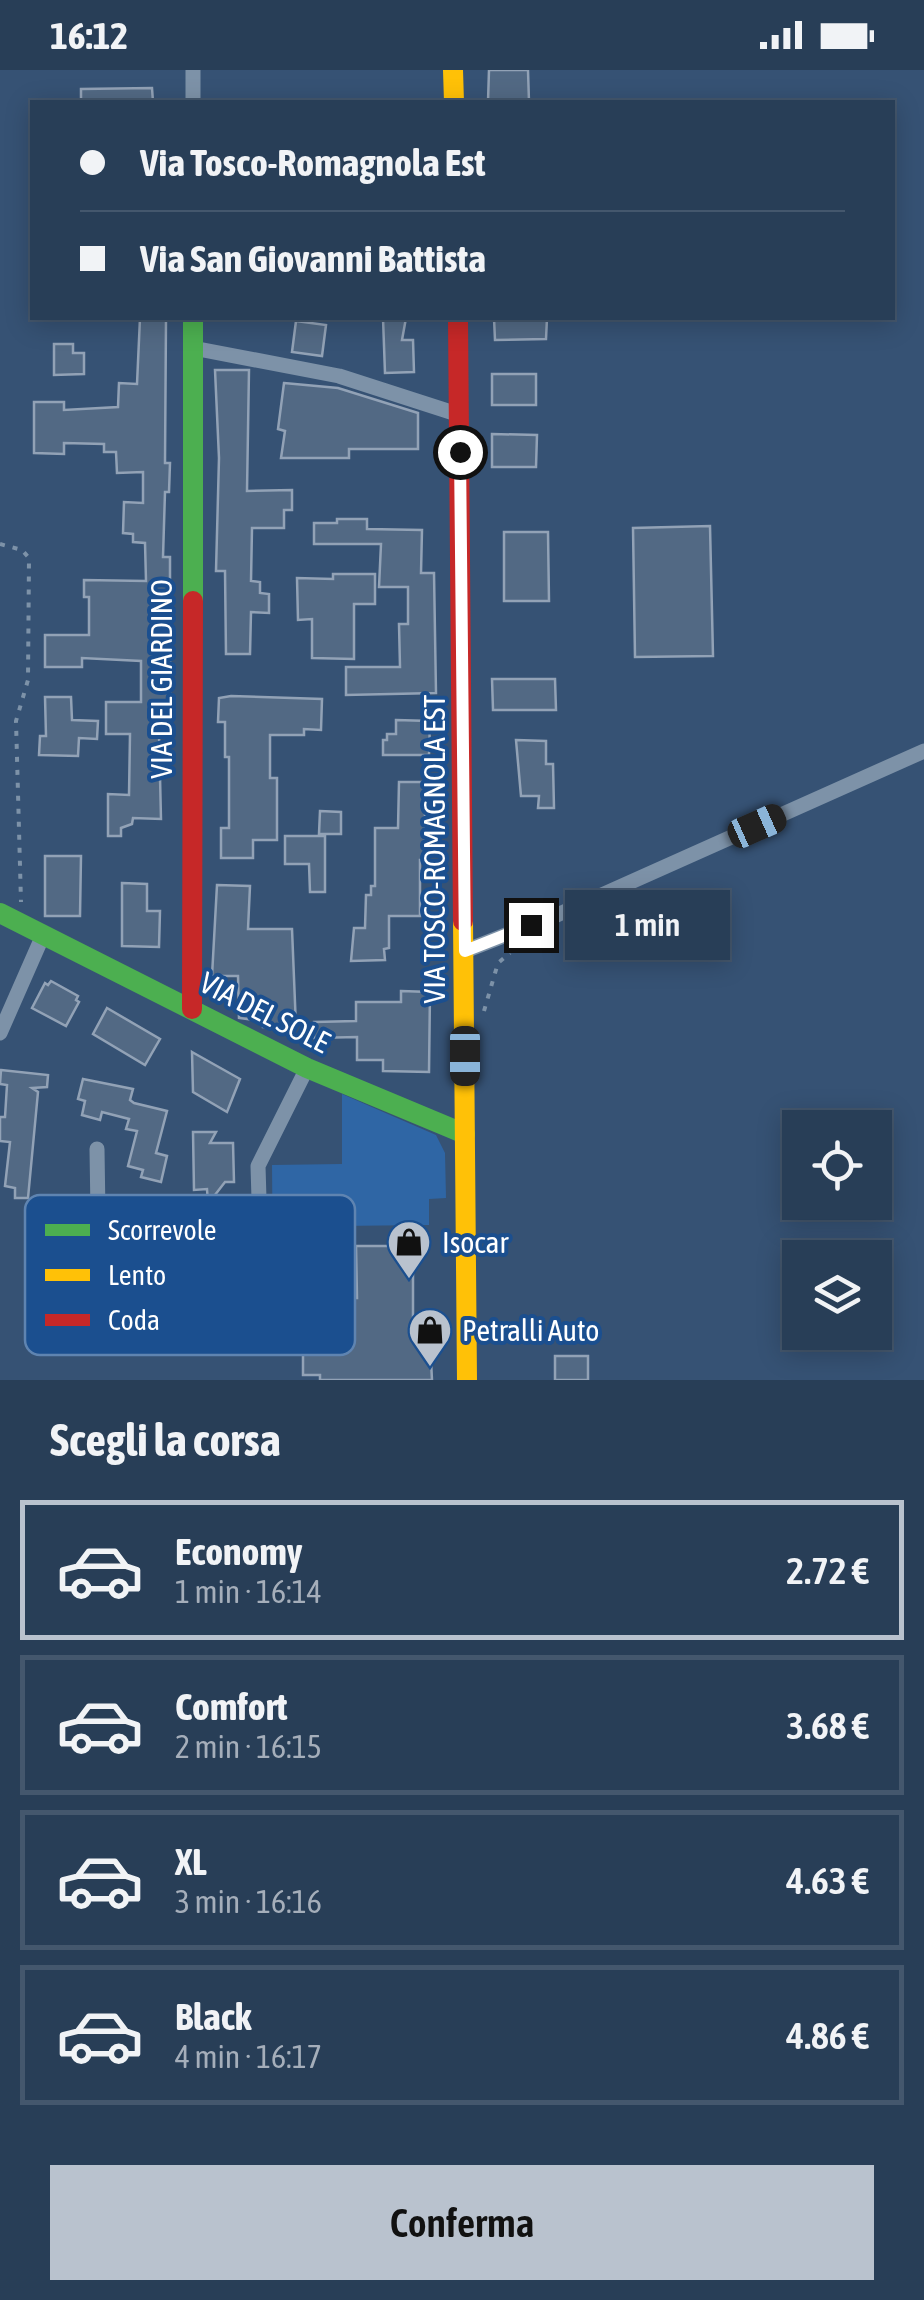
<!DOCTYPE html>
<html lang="it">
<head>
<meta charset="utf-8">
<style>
	body { margin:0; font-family:"Asap Condensed",sans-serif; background:#344961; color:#f1f3f6; height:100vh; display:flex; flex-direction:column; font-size:38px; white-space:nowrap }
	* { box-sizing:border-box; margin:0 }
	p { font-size:32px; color:#a5aeba }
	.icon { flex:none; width:55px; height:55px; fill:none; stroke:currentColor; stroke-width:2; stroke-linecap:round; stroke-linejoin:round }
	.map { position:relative; height:1310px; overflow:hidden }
	.panel { display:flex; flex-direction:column; background:#283e57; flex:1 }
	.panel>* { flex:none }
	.top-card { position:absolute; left:30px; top:30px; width:865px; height:220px; border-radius:0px; box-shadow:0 5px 25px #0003,0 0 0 2px #44576d; display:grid; align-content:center; height:220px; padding:0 50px; background:#283e57 }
	.buttons { position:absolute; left:782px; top:1040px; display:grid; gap:20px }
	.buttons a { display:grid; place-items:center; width:110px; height:110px; border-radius:0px; background:#283e57; box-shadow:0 5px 25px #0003,0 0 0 2px #44576d; font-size:50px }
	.end { position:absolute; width:45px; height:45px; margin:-22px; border:12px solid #fff; background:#111; box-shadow:0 0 0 5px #111 }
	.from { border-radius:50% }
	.bubble { position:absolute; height:70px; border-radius:0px; background:#283e57; box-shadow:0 5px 25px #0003,0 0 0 2px #44576d; font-size:32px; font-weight:600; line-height:70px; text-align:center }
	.car { position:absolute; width:30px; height:60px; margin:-30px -15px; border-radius:12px; box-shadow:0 0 8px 2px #0007; background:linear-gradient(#222 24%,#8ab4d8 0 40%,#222 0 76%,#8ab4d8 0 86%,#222 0) }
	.top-card b { display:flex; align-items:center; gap:35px; height:95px; font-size:38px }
	.top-card b+b { border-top:2px solid #44576d }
	.top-card i { width:25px; height:25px; background:#f1f3f6 }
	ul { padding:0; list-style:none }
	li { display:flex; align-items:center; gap:30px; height:140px; margin:0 20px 15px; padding:0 30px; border:5px solid #44576d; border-radius:0px }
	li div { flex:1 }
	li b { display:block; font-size:38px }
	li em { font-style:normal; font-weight:600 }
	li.on { border-color:#b9c2ce }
	li>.icon { width:90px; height:90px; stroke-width:1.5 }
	h2 { padding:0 50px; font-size:45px; line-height:120px }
	.action { display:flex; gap:20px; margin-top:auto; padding:20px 50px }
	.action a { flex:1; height:115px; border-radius:0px; background:#b9c2ce; color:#111; font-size:40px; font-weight:600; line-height:115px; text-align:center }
	.status { display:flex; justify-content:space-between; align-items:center; height:70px; padding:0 50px; background:#283e57; direction:ltr }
	.status svg { height:28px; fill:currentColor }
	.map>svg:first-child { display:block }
	.green { fill:#2f66a5 }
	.building { fill:#526984; stroke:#92a2b6; stroke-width:2.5 }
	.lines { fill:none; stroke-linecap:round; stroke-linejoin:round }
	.path { stroke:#7d92a8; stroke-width:4; stroke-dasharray:5 8; stroke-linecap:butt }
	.street { stroke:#7d92a8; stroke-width:15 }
	.fast { stroke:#4caf50; stroke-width:20 }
	.slow { stroke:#ffc107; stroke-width:20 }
	.jam { stroke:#c62828; stroke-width:20 }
	.route { stroke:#fff; stroke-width:12 }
	.labels { text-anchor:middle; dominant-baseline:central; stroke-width:8; stroke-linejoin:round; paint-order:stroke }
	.street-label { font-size:30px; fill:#fff; stroke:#1b4f8f }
	.poi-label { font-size:30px; fill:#fff; stroke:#1b4f8f; text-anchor:start }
	.key { fill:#1b4f8f; stroke:#5f84b1; stroke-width:2.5 }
	.key-label { font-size:28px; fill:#fff }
</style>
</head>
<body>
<div class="status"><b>16:12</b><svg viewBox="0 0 49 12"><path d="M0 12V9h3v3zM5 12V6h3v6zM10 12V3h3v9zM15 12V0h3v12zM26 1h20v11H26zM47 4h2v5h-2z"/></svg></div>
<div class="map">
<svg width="924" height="1310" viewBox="0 0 924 1310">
	<rect width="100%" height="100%" fill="#365274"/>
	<path class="green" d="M342,1024L436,1065L445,1083L446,1128L429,1129V1155L337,1156V1208L273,1209L272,1095L342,1094Z"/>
	<g class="building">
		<path d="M489,0H528L529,32H488Z"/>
		<path d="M152,18L153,32H81V19Z"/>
		<path d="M140,248H166L165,393H170L169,422H165L163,487H170V664H159L161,749L133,748L132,754L121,758V766H108V724L129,725L130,664H106V632H141V591L82,588V597H45V565H89V527H84V510L146,511L145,473L133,472V464L123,463L124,432L143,433V402L117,403L116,382H104V374L64,373V384L34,383V332H64V340L118,337L119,313L137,314Z"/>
		<path d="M383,248H406L402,270H413L414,302L385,303Z"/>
		<path d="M494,248H547L546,269L495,270Z"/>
		<path d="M296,251L326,255L322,286L292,282Z"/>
		<path d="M54,274H73V283H84V304L54,305Z"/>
		<path d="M215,300H249L247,421L292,420V440H284V458H252L251,511L260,512V523L269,524V543L251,542L250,584H226L225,501H216L219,388Z"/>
		<rect x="492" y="304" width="44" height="31"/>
		<path d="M284,313L338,318L418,343V379H349V388H281L285,361L278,359Z"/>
		<path d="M492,364L537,365L536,397H492Z"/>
		<path d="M337,449H367V459L422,460L421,503H434L436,623L346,625V597H400L399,554H408V517H379L381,474H314V453H337Z"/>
		<path d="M710,456L713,586L635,587L633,458Z"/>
		<path d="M504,462H548L549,531H504Z"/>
		<path d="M333,504H375V534H354V589L312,588V549L298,550L297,508L333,509Z"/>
		<path d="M492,609H555L556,640H493Z"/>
		<path d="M231,626L322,629L321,660L304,659V665H270V708H277V770H253V788H221V758H229V687H225V652H218L219,628Z"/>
		<path d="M45,627H71L72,650L98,651L97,669L79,668L78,686L39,685L40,666H46Z"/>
		<path d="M396,650L430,651L429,685H383V670H387V664H396Z"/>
		<path d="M516,670L546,671V694H553L554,738H538L539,726H521Z"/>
		<path d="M399,712H431V744H425V790H420V846H389V878L384,879L385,890L351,891L354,858H365L366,825H371V816H375V758H398Z"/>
		<path d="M320,741L341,742V764H319Z"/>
		<path d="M285,766H325V822H310L309,794H285Z"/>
		<path d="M45,786H81L80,846H45Z"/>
		<path d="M122,813L147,814V841H160L159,877L122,876Z"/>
		<path d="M217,815L250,816L248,859H292L296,957H263V951L239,948L238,906H212Z"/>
		<path d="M51,911L78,926L76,930L79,932L66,956L32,938L45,913L48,915Z"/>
		<path d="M401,921L430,922L429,1002L383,1001V990H357V967L314,968V952L356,951V932H401Z"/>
		<path d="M107,938L160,969L145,995L93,964Z"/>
		<path d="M192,982L240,1009L227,1042L193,1022Z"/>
		<path d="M1,1000L48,1005L47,1017L32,1018L38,1022L28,1128H15V1118L5,1116L10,1072L0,1071V1047H5L7,1015L0,1014Z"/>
		<path d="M83,1009L133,1019L130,1030L134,1033L167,1041L156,1083L167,1086L161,1112L141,1107L143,1100L128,1096L137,1061L126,1059L129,1049L102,1042L100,1050L82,1045L85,1031L78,1029Z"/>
		<path d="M193,1062H216L210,1073H233L234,1112H225L208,1134L207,1119L194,1120Z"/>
		<path d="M356,1176H413V1257L430,1271L432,1310H320V1305H303V1228H357Z"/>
		<rect x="555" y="1286" width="33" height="24"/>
	</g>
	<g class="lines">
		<g class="path">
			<path d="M0,474L22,480L29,488L28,610L16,651L21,832"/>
			<path d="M484,941L498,893L510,883"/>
		</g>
		<g class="street">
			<path d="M193,0V32"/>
			<path d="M193,278L339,306L460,345"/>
			<path d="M465,881L557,845L924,681"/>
			<path d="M0,963L44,863"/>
			<path d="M97,1079L100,1273"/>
			<path d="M49,1272L245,1275L256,1272L263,1261L258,1096L307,998"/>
		</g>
		<g class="fast">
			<path d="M193,531V248"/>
			<path d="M0,843L307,998L465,1064"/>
		</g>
		<g class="slow">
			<path d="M453,0L454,32"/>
			<path d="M463,851L467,1310"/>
		</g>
		<g class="jam">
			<path d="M458,248L463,851"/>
			<path d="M192,939L193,531"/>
		</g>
	</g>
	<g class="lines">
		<path class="route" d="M460,382L465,881L531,855"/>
	</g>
	<defs>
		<g id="shop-pin" transform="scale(2.25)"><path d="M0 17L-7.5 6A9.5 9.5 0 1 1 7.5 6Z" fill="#b9c2ce" stroke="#1b4f8f"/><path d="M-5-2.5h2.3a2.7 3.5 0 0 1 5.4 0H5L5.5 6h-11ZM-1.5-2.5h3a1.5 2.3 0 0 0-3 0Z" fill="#111"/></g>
	</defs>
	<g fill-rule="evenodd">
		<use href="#shop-pin" x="409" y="1172"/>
		<use href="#shop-pin" x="430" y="1260"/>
	</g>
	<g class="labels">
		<g class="street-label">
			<text transform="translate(161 609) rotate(-90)">VIA DEL GIARDINO</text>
			<text transform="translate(434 779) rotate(-90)">VIA TOSCO-ROMAGNOLA EST</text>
			<text transform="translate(265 942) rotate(27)">VIA DEL SOLE</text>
		</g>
		<g class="poi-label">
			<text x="442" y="1172">Isocar</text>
			<text x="462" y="1260">Petralli Auto</text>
		</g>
	</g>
	<rect x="25" y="1125" width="330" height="160" rx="15" class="key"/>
	<rect x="45" y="1154" width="45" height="12" fill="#4caf50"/>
	<rect x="45" y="1199" width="45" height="12" fill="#ffc107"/>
	<rect x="45" y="1244" width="45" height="12" fill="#c62828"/>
	<g class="key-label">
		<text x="108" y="1170">Scorrevole</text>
		<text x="108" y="1215">Lento</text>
		<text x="108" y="1260">Coda</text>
	</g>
</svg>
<div class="buttons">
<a><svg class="icon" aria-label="locate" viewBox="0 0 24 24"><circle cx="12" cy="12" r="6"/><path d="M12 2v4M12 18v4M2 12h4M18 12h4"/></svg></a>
<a><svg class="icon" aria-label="layers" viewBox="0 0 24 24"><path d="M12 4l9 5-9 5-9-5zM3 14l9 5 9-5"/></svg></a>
</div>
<i class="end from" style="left:460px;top:382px"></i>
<i class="end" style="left:531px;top:855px"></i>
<div class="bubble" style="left:565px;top:820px;width:165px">1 min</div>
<i class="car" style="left:757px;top:756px;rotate:66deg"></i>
<i class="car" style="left:465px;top:986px;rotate:180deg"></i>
<div class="top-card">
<b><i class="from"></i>Via Tosco-Romagnola Est</b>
<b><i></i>Via San Giovanni Battista</b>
</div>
</div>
<section class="panel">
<h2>Scegli la corsa</h2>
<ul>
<li class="on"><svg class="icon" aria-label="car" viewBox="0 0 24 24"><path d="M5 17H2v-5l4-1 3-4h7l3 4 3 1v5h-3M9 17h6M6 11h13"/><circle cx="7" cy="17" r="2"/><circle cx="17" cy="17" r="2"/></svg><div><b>Economy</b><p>1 min · 16:14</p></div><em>2.72 €</em></li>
<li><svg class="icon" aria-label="car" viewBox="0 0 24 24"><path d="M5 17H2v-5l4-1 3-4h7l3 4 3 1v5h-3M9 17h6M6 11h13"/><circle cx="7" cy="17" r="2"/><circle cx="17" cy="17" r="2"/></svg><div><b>Comfort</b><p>2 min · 16:15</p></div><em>3.68 €</em></li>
<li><svg class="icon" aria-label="car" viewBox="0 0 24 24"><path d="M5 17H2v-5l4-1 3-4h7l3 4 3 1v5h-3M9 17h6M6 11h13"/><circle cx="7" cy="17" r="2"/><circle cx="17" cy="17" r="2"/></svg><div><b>XL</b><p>3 min · 16:16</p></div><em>4.63 €</em></li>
<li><svg class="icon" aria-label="car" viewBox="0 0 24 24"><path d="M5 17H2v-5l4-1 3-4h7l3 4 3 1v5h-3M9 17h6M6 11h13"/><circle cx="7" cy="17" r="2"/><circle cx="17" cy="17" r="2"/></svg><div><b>Black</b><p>4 min · 16:17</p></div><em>4.86 €</em></li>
</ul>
<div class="action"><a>Conferma</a></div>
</section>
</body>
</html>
